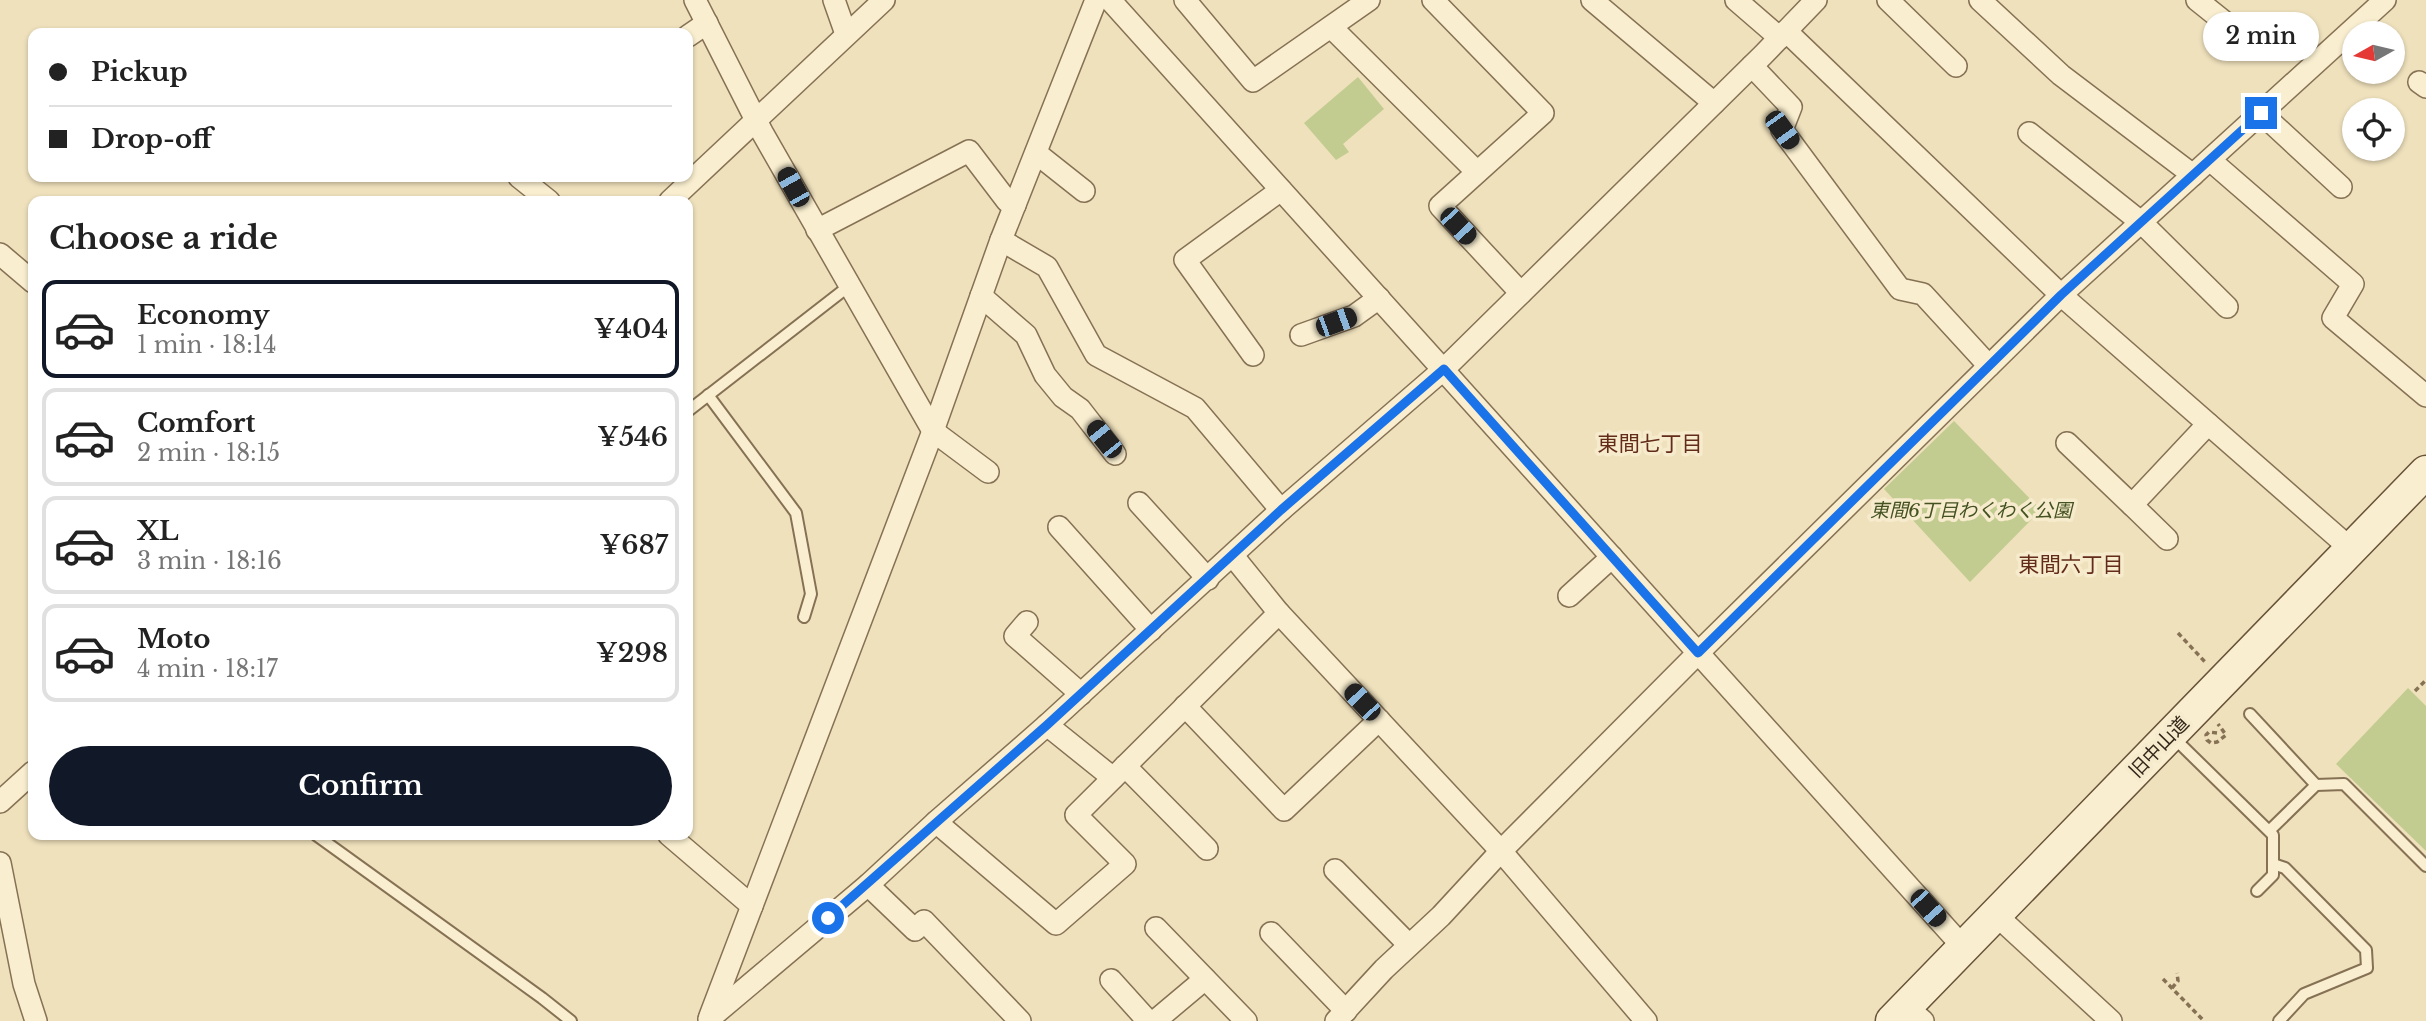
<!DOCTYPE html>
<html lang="en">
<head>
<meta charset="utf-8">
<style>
	body { margin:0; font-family:"Libre Baskerville","Noto Sans JP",serif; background:#f2f2f2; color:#222; height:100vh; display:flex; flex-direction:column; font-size:26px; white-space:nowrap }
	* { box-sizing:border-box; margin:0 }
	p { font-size:23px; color:#767676 }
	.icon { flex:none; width:38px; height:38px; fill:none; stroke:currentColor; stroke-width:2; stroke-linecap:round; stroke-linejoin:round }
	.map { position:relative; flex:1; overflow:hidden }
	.sheet { position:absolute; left:28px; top:196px; width:665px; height:644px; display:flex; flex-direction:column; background:#fff; border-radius:14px; box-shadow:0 2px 5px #0004 }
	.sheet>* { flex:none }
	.hud { position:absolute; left:28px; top:28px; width:665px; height:154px; border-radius:14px; box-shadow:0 2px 5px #0004; display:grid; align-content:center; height:154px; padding:0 21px; background:#fff }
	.needle { width:46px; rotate:262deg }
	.buttons { position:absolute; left:2342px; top:21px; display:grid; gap:14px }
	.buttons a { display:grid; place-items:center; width:63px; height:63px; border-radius:50%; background:#fff; box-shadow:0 2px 5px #0004; font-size:35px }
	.end { position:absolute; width:32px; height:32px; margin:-16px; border:9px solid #1a73e8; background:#fff; box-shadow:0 0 0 4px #fff }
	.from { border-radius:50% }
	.bubble { position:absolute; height:49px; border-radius:24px; background:#fff; box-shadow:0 2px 5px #0004; font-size:23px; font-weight:600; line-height:49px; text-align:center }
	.car { position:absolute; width:21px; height:42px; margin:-21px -10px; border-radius:9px; box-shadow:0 0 5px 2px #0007; background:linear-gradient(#222 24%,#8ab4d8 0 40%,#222 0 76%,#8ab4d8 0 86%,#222 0) }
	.hud b { display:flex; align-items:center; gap:24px; height:66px; font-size:26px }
	.hud b+b { border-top:2px solid #e0e0e0 }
	.hud i { width:18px; height:18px; background:#222 }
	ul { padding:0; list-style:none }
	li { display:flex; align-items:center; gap:21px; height:98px; margin:0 14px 10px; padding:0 7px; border:4px solid #e0e0e0; border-radius:14px }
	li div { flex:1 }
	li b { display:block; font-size:26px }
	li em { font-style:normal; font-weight:600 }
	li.current { border-color:#111827 }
	li>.icon { width:63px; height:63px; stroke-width:1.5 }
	h2 { padding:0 21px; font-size:32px; line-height:84px }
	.cta { display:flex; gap:14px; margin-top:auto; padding:14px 21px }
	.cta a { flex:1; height:80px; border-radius:42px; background:#111827; color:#fff; font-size:28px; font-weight:600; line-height:80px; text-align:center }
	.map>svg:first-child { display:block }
	.green { fill:#c3cc90 }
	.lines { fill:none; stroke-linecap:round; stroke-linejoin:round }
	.lane-casing { stroke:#867155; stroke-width:14 }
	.street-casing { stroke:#867155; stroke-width:24 }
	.secondary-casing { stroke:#685239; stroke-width:35 }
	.path { stroke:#867155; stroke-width:3.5; stroke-dasharray:5 3.5; stroke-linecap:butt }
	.lane { stroke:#f9eecf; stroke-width:10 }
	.street { stroke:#f9eecf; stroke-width:21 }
	.secondary { stroke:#f9eecf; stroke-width:32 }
	.route { stroke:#1a73e8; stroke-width:9 }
	.labels { text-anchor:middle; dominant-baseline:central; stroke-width:7; stroke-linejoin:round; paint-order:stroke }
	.park-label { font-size:19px; font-style:italic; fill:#445221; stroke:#f6ebcc }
	.street-label { font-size:19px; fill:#35281b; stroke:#f6ebcc }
	.neighbourhood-label { font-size:21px; fill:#632b19; stroke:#f6ebcc }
</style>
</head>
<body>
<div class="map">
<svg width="2426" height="1021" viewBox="0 0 2426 1021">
	<rect width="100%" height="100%" fill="#efe1bc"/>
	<g class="green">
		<path d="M1358,77L1384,109L1343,144L1349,152L1336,160L1304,123Z"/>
		<path d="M1954,421L2041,510L1970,582L1884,489Z"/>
		<path d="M2408,688L2426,706V851L2336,764Z"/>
	</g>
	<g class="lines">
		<g class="lane-casing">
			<g id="lane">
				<path d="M708,395L796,513L811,594L804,617"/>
				<path d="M688,411L849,286"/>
				<path d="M2250,714L2316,785"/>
				<path d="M2173,737L2273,835V875L2257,891"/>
				<path d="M2270,830L2316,785L2344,784L2426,866"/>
				<path d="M316,835L542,998L571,1021"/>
				<path d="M2273,864L2285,868L2366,950L2367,968L2304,994L2279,1021"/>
			</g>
		</g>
		<g class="street-casing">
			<g id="street">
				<path d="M695,0L762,132L933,431L988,472"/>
				<path d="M834,0L846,34"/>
				<path d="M1110,0L1964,948"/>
				<path d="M1185,0L1253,81L1369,0"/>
				<path d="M1433,0L1543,113L1440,206L1521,293"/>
				<path d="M1592,0L1714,103"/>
				<path d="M1736,0L1780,38"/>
				<path d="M1888,0L1956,66"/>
				<path d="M1980,0L2061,75L2193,175"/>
				<path d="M2197,0L2242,36"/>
				<path d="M1331,27L1477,172"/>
				<path d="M1786,31L2061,295L2351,549"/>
				<path d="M688,36L707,23"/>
				<path d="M1752,66L1791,107L1782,130L1900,289L1923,294L1989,366"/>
				<path d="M2419,82L2426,87"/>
				<path d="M2261,113L2341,187"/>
				<path d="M2029,133L2142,223L2227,307"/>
				<path d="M1036,153L1084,191"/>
				<path d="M2210,160L2353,284L2333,318L2426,396"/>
				<path d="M519,177L549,201"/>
				<path d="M670,201L884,0"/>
				<path d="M817,230L969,151L1007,201L1015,205"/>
				<path d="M1001,240L1047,267L1096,355L1195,408L1281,510"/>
				<path d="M0,254L33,282"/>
				<path d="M981,296L1026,335L1045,375L1063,397L1080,409L1115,454"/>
				<path d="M1301,335L1354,316L1379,298"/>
				<path d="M1253,355L1185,260L1281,190"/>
				<path d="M2067,443L2132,505L2208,424"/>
				<path d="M1139,503L1208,579"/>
				<path d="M2132,505L2167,539"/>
				<path d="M1059,527L1151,630"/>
				<path d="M1233,556L1279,613L1501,851L1646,1021"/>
				<path d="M1569,596L1612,557"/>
				<path d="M1027,622L1015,636L1081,694"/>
				<path d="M1185,706L1284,810L1379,720"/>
				<path d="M1047,725L1113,778"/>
				<path d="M1125,766L1207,849"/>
				<path d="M0,802L33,772"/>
				<path d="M936,822L1056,924L1125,864L1076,815L1279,613"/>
				<path d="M669,835L752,906"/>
				<path d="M0,863L24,984L36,1021"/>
				<path d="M1335,870L1409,945"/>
				<path d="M868,885L915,930L924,921L1020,1021"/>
				<path d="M1996,915L2111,1021"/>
				<path d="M1156,928L1246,1021"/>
				<path d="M1271,933L1346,1011"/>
				<path d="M1111,980L1148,1021"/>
				<path d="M1906,1006L1923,1021"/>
				<path d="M710,1016L933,431L1001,240L1096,0"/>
				<path d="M709,1019L868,885L936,822L1047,725L1281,510L1444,369L1763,55L1816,0"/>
				<path d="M1155,1021L1205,979"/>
				<path d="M1336,1021L1384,969L1441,916L1501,851L1698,653L2061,295L2385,0"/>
			</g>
		</g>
		<g class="secondary-casing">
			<path id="secondary" d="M1892,1021L2426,472"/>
		</g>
		<g class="path">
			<path d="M2178,633L2206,663"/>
			<path d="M2415,691L2426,680"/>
			<path d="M2217,733L2209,732L2206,735L2207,740L2211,743L2217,742L2226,735L2218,724"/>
			<path d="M2163,979L2204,1021"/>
			<path d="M2172,988L2178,981L2177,973"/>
		</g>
		<use href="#lane" class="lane"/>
		<use href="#street" class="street"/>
		<use href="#secondary" class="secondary"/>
	</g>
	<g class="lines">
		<path class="route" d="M828,918L1047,725L1281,510L1444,369L1698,653L2061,295L2261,113"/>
	</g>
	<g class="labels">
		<g class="park-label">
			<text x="1971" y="510">東間6丁目わくわく公園</text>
		</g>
		<g class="street-label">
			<text transform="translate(2159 747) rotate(-46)">旧中山道</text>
		</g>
		<g class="neighbourhood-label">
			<text x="1650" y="444">東間七丁目</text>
			<text x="2071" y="565">東間六丁目</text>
		</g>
	</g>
</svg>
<div class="buttons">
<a><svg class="needle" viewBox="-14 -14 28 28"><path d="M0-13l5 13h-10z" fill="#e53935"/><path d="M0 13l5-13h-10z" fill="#767676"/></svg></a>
<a><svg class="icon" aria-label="locate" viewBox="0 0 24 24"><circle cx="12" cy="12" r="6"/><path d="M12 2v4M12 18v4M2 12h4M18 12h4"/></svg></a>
</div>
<i class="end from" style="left:828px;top:918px"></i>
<i class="end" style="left:2261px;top:113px"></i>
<div class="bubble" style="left:2203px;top:12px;width:116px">2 min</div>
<i class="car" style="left:1782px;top:130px;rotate:144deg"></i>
<i class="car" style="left:793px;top:187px;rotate:331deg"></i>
<i class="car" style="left:1458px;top:226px;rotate:137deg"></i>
<i class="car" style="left:1336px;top:322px;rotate:70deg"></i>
<i class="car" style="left:1104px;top:439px;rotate:321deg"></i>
<i class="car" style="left:1362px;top:702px;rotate:317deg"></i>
<i class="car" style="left:1928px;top:908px;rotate:138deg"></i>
<div class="hud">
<b><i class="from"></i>Pickup</b>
<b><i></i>Drop-off</b>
</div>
<section class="sheet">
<h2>Choose a ride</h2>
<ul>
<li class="current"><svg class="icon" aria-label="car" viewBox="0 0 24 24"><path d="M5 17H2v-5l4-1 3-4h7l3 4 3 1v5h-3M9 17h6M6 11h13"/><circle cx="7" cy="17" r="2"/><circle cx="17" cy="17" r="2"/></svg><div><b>Economy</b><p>1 min · 18:14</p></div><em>¥404</em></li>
<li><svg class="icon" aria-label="car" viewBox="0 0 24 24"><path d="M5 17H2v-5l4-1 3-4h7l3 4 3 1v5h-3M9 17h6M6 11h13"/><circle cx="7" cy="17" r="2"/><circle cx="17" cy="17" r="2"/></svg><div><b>Comfort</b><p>2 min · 18:15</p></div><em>¥546</em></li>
<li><svg class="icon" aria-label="car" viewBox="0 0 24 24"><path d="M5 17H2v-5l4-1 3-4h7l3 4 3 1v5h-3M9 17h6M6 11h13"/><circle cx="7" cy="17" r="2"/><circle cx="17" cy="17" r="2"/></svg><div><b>XL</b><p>3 min · 18:16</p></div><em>¥687</em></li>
<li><svg class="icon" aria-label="car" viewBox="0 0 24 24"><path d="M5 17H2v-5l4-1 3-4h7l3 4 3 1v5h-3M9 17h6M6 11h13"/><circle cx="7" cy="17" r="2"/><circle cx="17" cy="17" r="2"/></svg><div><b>Moto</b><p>4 min · 18:17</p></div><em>¥298</em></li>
</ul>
<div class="cta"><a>Confirm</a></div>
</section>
</div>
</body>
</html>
